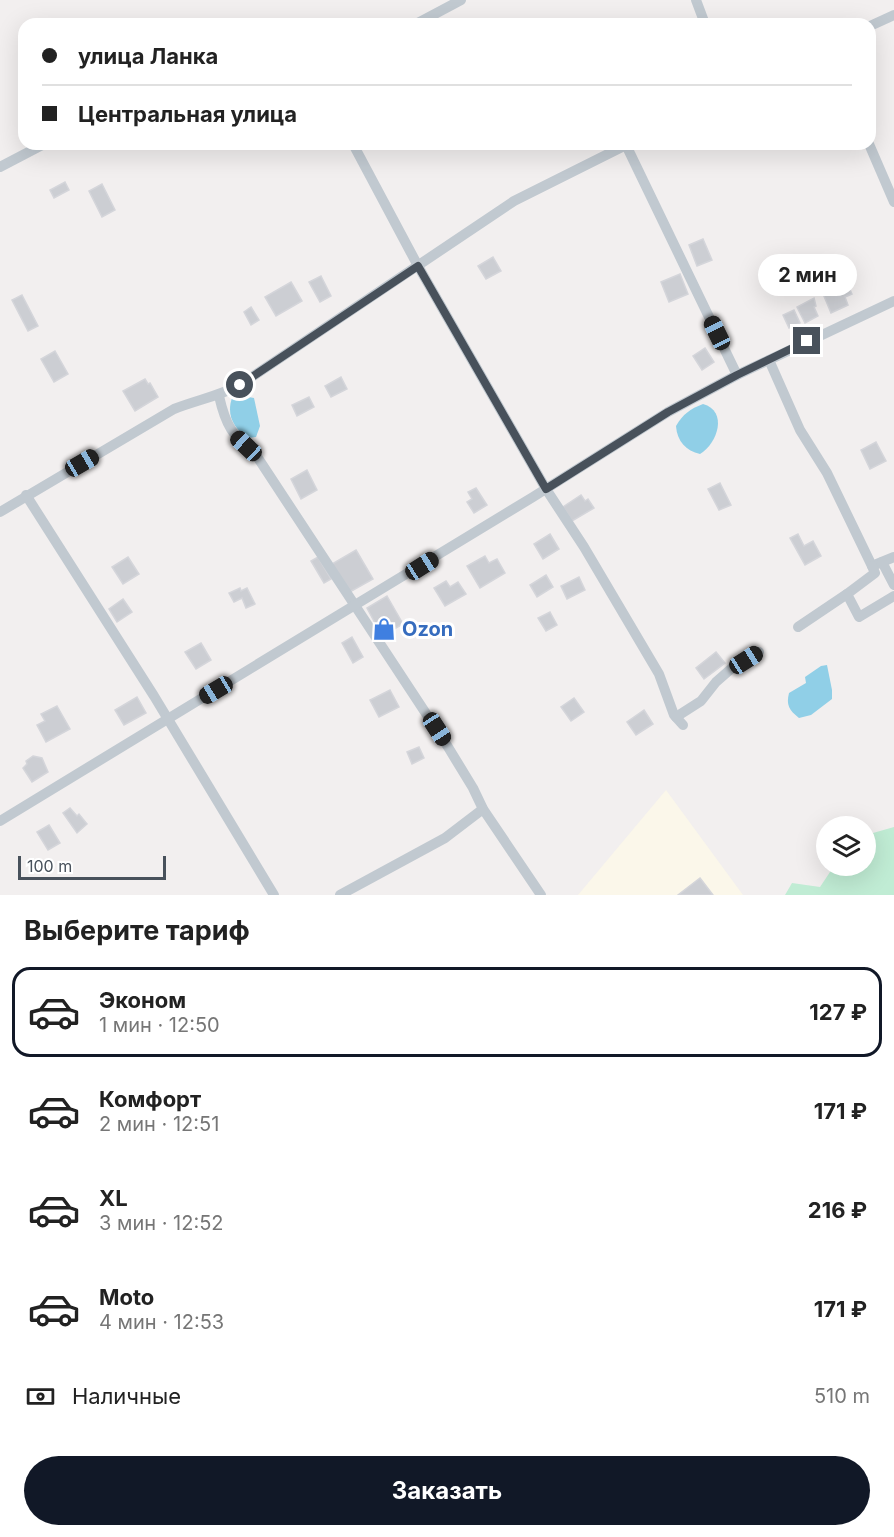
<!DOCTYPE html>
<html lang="ru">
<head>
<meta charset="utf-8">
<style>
	body { margin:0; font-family:Inter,sans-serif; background:#f6f6f6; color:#222; height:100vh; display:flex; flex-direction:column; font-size:22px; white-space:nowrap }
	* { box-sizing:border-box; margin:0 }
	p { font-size:20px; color:#767676 }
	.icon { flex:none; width:33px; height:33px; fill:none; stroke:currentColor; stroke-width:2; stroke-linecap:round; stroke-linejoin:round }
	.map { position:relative; height:895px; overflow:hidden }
	.panel { display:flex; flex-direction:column; background:#fff; flex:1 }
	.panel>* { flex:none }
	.guide { position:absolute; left:18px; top:18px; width:858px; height:132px; border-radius:18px; box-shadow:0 6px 24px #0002; display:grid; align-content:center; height:132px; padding:0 24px; background:#fff }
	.buttons { position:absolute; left:816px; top:816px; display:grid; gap:12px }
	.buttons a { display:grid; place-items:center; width:60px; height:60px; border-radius:50%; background:#fff; box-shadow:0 6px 24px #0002; font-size:30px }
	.scale { position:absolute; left:18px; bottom:15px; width:148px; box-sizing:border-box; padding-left:6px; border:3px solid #48515b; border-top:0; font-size:16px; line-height:21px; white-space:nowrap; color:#48515b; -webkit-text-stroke:4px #fff; paint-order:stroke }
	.end { position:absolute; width:27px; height:27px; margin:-14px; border:8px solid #48515b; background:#fff; box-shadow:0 0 0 3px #fff }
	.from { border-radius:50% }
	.bubble { position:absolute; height:42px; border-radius:21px; background:#fff; box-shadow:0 6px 24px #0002; font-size:20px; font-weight:700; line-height:42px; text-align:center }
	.car { position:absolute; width:18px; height:36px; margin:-18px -9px; border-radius:8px; box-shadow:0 0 4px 2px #0007; background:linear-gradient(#222 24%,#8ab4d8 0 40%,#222 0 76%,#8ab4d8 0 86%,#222 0) }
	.guide b { display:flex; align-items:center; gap:21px; height:57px; font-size:22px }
	.guide b+b { border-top:2px solid #e0e0e0 }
	.guide i { width:15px; height:15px; background:#222 }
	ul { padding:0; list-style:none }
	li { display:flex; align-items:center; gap:18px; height:90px; margin:0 12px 9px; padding:0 12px; border:3px solid transparent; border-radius:18px }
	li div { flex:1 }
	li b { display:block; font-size:22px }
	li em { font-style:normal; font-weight:700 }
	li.active { border-color:#111827 }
	li>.icon { width:54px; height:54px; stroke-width:1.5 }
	h2 { padding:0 24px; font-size:27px; line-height:72px }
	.pay { display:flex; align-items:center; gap:15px; height:66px; padding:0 24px; font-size:22px }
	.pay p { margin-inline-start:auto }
	.primary-button { display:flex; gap:12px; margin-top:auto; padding:12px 24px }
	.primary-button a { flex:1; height:69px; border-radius:36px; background:#111827; color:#fff; font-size:24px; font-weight:700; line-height:69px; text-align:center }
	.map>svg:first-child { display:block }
	.commercial { fill:#fbf7ea }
	.green { fill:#c0ecd4 }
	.water { fill:#90cfe7 }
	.building { fill:#ccced3; stroke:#d4d5da; stroke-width:1.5 }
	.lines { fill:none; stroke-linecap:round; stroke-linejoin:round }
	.street { stroke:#c1c9d0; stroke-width:10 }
	.route { stroke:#48515b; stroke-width:8 }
	.labels { text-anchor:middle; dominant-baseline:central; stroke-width:6; stroke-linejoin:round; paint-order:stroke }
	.shop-label { font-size:20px; font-weight:bold; fill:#366cbe; stroke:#fff; text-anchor:start }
</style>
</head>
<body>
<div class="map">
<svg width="894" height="895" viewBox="0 0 894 895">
	<rect width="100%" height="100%" fill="#f2efef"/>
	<path class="commercial" d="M666,790L743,895H578Z"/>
	<path class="green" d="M894,827V895H785L792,883L820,887L834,866H866V835Z"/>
	<g class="water">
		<path d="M243,396L254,398L260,426L256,437L248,438C234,429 226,415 232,398Z"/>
		<path d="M703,404C728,411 718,443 700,454C686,451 677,441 676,426C683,414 690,409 703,404Z"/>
		<path d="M827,665L832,690V699L811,715L799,718C789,710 786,705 789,693L806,683L805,677L821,666Z"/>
	</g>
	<g class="building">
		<path d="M65,182L69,190L54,198L50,190Z"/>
		<path d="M102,184L115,210L102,217L89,191Z"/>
		<path d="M703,239L712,260L697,266L689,245Z"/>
		<path d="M493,257L501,271L486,279L478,266Z"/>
		<path d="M680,274L688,294L669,302L661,282Z"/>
		<path d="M321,276L331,296L320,302L309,282Z"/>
		<path d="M845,278L852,294L845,297L848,305L831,313L821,289Z"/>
		<path d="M291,282L302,301L276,316L265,297Z"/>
		<path d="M22,295L38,326L28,331L12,300Z"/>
		<path d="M814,298L816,306L814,307L818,316L805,323L797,307Z"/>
		<path d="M251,307L259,320L251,325L244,312Z"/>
		<path d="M794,310L800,323L789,328L783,315Z"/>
		<path d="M705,348L714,362L702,370L693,356Z"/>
		<path d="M55,351L68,374L54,382L41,359Z"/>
		<path d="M341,377L347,389L331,397L325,386Z"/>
		<path d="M145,379L148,384L150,383L158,397L135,411L123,391Z"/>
		<path d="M309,397L314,407L297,416L292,405Z"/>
		<path d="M876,442L886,461L870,469L861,450Z"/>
		<path d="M307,470L317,490L301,499L291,479Z"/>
		<path d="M720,483L731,505L719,510L708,489Z"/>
		<path d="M476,488L487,505L474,513L467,502L472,499L468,492Z"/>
		<path d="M581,495L585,501L588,499L594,508L572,521L563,507Z"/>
		<path d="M550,534L559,549L543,559L534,544Z"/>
		<path d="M798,534L804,546L813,541L821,556L805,565L790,538Z"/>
		<path d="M356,550L373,579L348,593L332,564Z"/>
		<path d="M485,556L489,563L497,559L505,573L480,588L467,566Z"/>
		<path d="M128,557L139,574L123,584L112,567Z"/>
		<path d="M318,557L331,579L324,583L311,561Z"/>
		<path d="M546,575L553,587L537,597L530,585Z"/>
		<path d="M579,577L585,590L567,599L561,586Z"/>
		<path d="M446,581L450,587L458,582L466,594L445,606L434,588Z"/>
		<path d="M240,588L241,591L247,588L255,604L246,608L242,598L234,602L229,593Z"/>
		<path d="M387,596L403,624L382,636L367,608Z"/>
		<path d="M123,599L132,612L117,622L109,609Z"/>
		<path d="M550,612L557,625L546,631L538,618Z"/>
		<path d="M352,637L363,657L353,663L342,643Z"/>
		<path d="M201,643L211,660L196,669L185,652Z"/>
		<path d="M716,652L725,663L704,679L696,668Z"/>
		<path d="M390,690L399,707L379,717L370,700Z"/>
		<path d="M137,697L146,713L124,725L115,710Z"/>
		<path d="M574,698L584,712L571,721L561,707Z"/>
		<path d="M57,706L70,729L46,742L37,725L45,721L41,714Z"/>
		<path d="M644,710L653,724L636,735L627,722Z"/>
		<path d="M419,747L424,758L412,764L407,752Z"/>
		<path d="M33,756L42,758L48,772L32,782L23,768L27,764L26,761Z"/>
		<path d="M70,808L77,816L79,814L87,824L77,833L63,813Z"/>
		<path d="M49,825L60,843L48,850L37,832Z"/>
		<path d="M700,878L713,895H678Z"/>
	</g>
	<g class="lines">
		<g class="street">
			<path d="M696,0L705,24"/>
			<path d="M416,24L461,0"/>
			<path d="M870,26L894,15"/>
			<path d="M353,144L418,266L546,489L584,547L659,674L674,715L683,725"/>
			<path d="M869,144L894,202"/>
			<path d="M626,145L737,375"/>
			<path d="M0,167L44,144"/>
			<path d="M769,360L800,430L827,473L872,566L894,557"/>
			<path d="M219,396C226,427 232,434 256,455L448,747L473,788L483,809L541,895"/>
			<path d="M26,495L154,696L274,895"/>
			<path d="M0,512L174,409C197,400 219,396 240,385L514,201L628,144"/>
			<path d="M882,562L894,585"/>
			<path d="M872,566L875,573L847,594L859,617L894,596"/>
			<path d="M798,627L847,594"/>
			<path d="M676,717L701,701L716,682L732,668L759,652"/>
			<path d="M0,821L355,605L533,497L668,412L737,375L894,301"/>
			<path d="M340,895L445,838L483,809"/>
		</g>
	</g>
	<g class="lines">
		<path class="route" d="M240,385L418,266L546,489L668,412L737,375L807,341"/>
	</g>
	<defs>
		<g id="shop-bare" transform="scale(1.8)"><path d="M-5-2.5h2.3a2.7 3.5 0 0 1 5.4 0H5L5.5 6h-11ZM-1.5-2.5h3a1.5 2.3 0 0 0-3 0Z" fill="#3f7fe0" stroke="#fff" stroke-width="2.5" paint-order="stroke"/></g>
	</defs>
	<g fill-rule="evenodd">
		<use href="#shop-bare" x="384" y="629"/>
	</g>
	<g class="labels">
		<g class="shop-label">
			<text x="402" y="629">Ozon</text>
		</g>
	</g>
</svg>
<div class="buttons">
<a><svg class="icon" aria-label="layers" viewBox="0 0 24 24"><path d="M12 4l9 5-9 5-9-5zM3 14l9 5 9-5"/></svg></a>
</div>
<div class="scale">100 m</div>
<i class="end from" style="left:240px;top:385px"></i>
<i class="end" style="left:807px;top:341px"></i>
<div class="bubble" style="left:758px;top:254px;width:99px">2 мин</div>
<i class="car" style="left:717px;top:333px;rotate:334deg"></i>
<i class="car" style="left:246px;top:446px;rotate:313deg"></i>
<i class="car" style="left:82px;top:463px;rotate:60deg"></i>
<i class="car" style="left:422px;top:566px;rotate:58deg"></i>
<i class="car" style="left:746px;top:660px;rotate:58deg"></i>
<i class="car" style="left:216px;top:690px;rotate:239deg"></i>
<i class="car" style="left:437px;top:729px;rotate:147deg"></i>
<div class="guide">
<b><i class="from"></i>улица Ланка</b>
<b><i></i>Центральная улица</b>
</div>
</div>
<section class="panel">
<h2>Выберите тариф</h2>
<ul>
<li class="active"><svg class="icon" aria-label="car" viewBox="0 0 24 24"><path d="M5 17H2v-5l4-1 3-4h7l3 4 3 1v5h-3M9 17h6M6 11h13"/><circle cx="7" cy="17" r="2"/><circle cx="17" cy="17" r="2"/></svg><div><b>Эконом</b><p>1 мин · 12:50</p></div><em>127 ₽</em></li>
<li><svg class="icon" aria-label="car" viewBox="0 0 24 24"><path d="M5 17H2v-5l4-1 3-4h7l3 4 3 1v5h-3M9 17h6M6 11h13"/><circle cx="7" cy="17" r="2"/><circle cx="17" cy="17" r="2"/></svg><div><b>Комфорт</b><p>2 мин · 12:51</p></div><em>171 ₽</em></li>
<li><svg class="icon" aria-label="car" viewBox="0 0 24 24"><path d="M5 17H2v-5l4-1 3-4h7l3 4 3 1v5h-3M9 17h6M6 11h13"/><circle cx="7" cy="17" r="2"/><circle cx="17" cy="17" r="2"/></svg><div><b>XL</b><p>3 мин · 12:52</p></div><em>216 ₽</em></li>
<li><svg class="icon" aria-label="car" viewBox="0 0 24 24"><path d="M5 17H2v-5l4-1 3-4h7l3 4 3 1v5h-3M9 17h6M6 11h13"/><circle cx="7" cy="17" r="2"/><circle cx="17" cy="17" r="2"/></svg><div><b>Moto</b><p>4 мин · 12:53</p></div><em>171 ₽</em></li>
</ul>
<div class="pay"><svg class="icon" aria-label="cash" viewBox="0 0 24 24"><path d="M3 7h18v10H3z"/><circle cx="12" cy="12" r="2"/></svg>Наличные<p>510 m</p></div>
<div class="primary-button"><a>Заказать</a></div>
</section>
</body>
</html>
